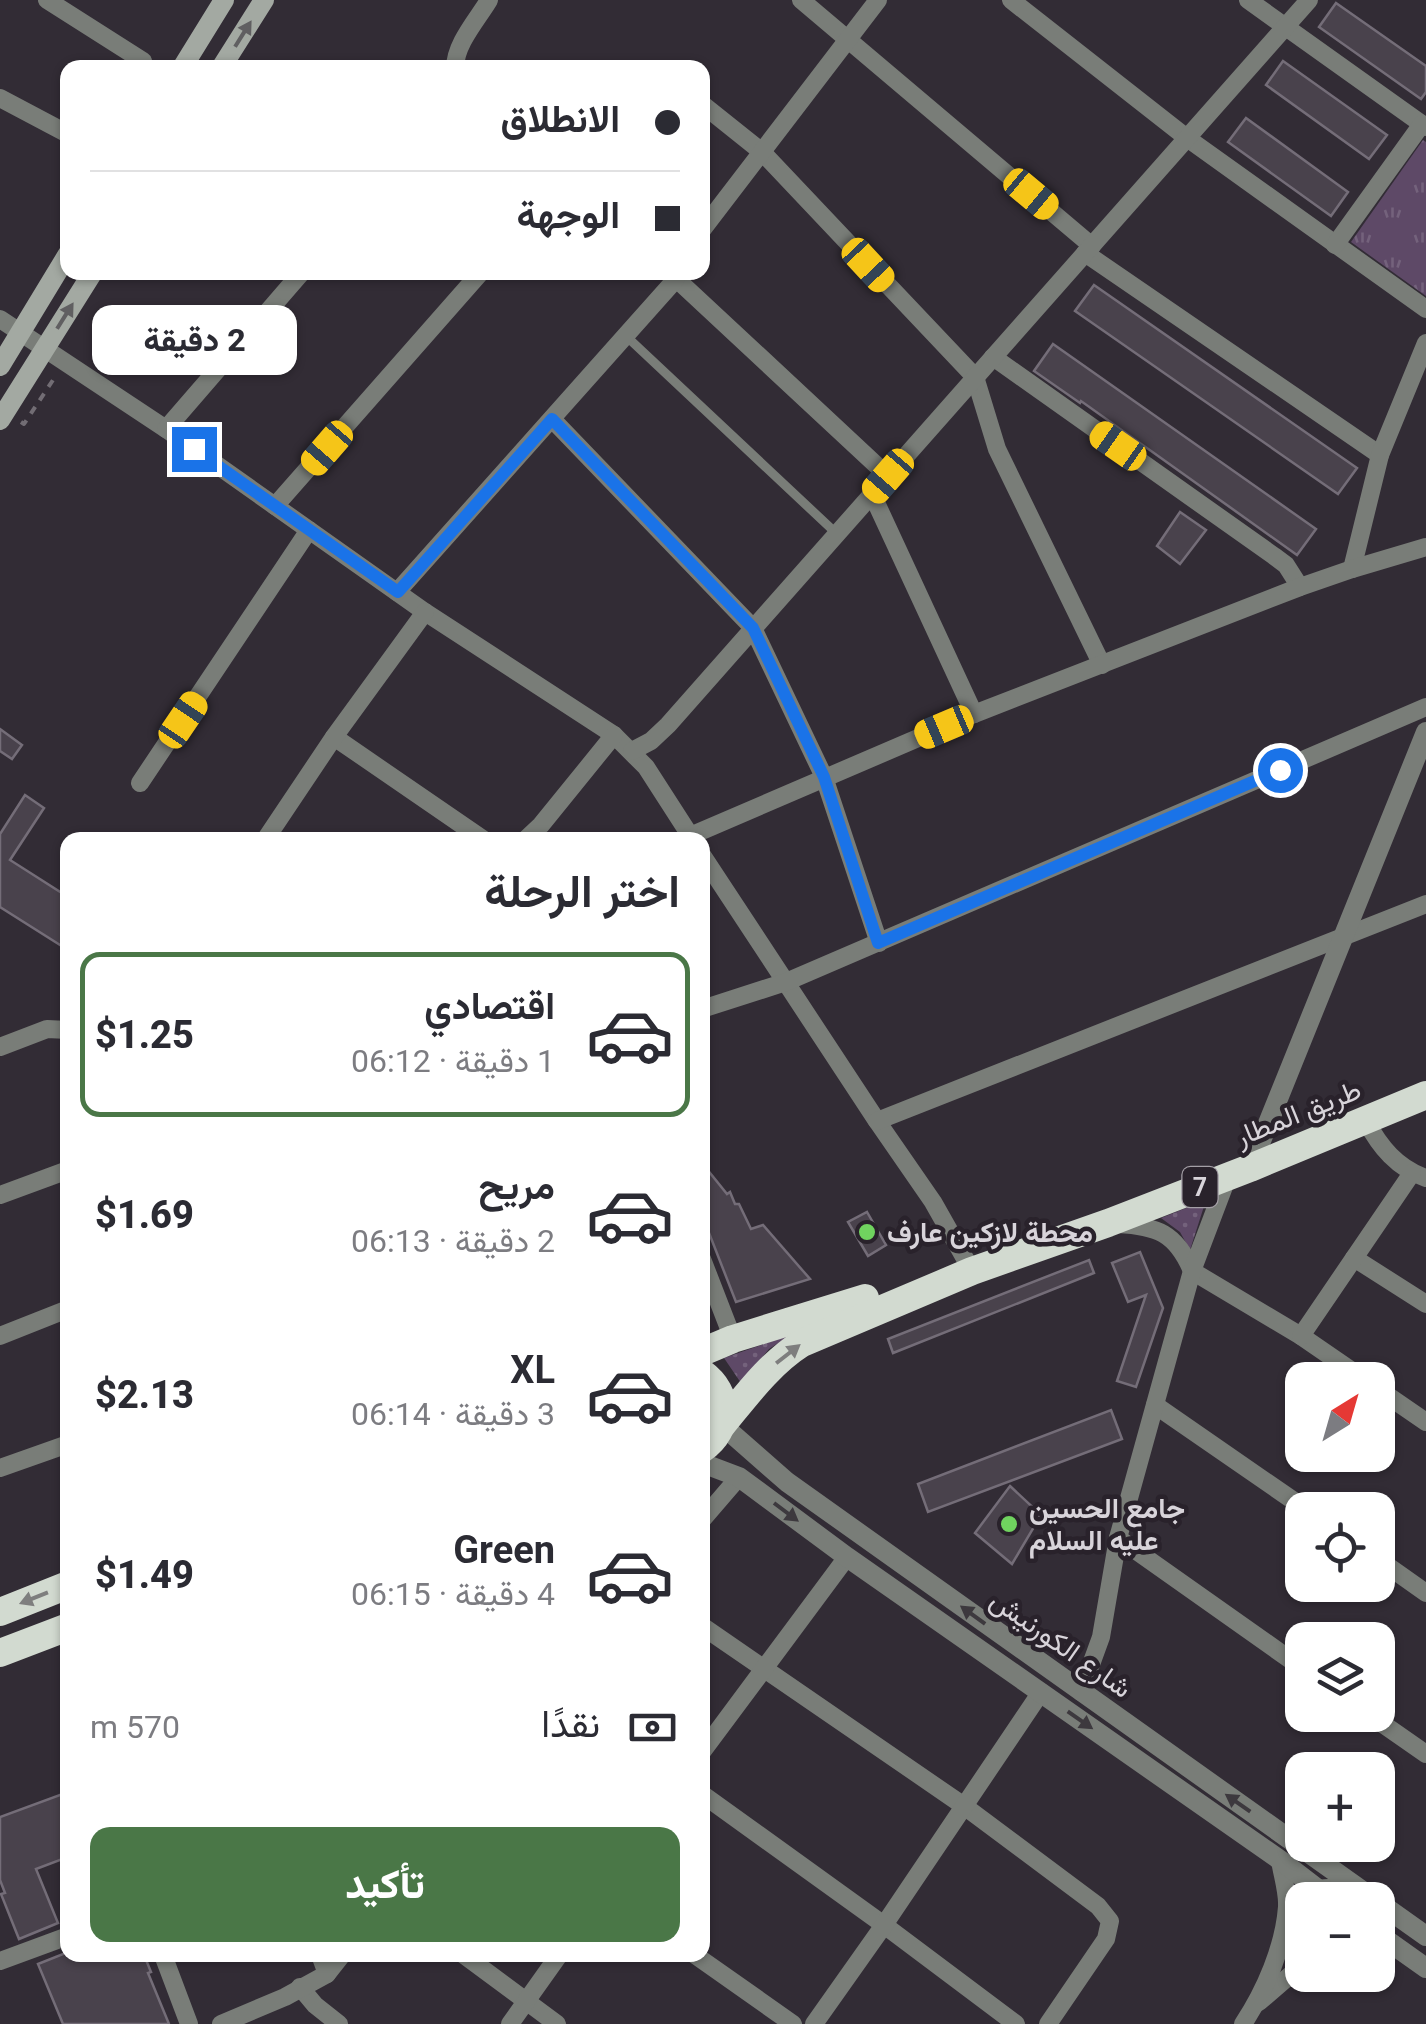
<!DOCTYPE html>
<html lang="ar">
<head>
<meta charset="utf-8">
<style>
	body { margin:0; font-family:Roboto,Vazirmatn,sans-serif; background:#f2f2f3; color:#2b2b33; direction:rtl; height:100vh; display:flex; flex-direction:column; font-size:38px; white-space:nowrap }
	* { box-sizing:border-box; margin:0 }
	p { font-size:32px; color:#7c7c81 }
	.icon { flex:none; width:55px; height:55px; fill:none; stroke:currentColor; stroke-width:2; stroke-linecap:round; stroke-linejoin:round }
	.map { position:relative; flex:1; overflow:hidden; direction:ltr }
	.sheet { position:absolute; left:60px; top:832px; width:650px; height:1130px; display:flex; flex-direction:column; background:#fff; border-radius:20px; box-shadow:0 2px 8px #0004; direction:rtl }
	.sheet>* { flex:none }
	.top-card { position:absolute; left:60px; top:60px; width:650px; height:220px; border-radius:20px; box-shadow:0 2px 8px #0004; direction:rtl; display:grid; align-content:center; height:220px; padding:0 30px; background:#fff }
	.needle { width:65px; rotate:37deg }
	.tools { position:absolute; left:1285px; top:1362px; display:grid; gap:20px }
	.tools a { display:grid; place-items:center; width:110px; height:110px; border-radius:20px; background:#fff; box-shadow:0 2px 8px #0004; font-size:50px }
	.end { position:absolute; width:45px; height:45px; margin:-22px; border:12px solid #1a73e8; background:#fff; box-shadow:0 0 0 5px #fff }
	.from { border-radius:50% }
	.bubble { position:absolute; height:70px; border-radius:20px; background:#fff; box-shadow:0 2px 8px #0004; font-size:32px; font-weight:800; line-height:70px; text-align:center; direction:rtl }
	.car { position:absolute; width:30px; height:60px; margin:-30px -15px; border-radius:12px; box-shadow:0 0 8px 2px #0007; background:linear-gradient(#f5c518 24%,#345 0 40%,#f5c518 0 76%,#345 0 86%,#f5c518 0) }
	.top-card b { display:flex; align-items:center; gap:35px; height:95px; font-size:38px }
	.top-card b+b { border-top:2px solid #e1e1e2 }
	.top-card i { width:25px; height:25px; background:#2b2b33 }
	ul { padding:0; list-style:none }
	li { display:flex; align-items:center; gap:30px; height:165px; margin:0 20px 15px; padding:0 10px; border:5px solid transparent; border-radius:20px }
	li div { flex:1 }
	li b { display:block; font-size:38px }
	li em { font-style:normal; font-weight:800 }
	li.active { border-color:#4a7747 }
	li>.icon { width:90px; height:90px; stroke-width:1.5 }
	h2 { padding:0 30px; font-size:45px; line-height:120px }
	.pay { display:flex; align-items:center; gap:25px; height:110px; padding:0 30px; font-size:38px }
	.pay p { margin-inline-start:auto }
	.cta { display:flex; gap:20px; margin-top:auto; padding:20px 30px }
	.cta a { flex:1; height:115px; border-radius:20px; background:#4a7747; color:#fff; font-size:40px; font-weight:800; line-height:115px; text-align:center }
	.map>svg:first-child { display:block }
	.grass { fill:url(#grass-dots) }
	.park { fill:url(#park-tufts) }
	.building { fill:#49424c; stroke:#746d78; stroke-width:2.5 }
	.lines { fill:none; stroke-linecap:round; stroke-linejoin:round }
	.path { stroke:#726d74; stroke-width:4; stroke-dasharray:8 8; stroke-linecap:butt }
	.service { stroke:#797d78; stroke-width:9 }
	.minor { stroke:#797d78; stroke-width:18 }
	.tertiary { stroke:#797d78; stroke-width:20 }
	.secondary { stroke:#a3a9a2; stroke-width:20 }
	.trunk { stroke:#d2dad0; stroke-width:28 }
	.oneway { fill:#605f61 }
	.oneway2 { fill:#7e7e7e }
	.oneway3 { fill:#3d393e }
	.route { stroke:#1a73e8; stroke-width:12 }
	.poi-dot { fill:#70d35f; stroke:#29222b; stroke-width:4 }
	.labels { text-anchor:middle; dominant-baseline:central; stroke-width:9; stroke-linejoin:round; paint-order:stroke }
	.shield { fill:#29222b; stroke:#a49fa6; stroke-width:2.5 }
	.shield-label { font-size:25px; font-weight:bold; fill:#d8d4da }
	.street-label { font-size:28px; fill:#d8d4da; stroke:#29222b }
	.poi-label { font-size:28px; font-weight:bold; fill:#d8d4da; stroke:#29222b; text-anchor:start }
</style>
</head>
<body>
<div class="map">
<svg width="1426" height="2024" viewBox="0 0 1426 2024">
	<defs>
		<pattern id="grass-dots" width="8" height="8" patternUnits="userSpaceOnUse" patternTransform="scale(2.5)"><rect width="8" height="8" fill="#5e4967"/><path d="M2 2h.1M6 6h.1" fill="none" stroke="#74627c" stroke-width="1.8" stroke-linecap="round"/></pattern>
		<pattern id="park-tufts" width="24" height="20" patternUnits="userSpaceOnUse" patternTransform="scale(2.5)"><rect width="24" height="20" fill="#5e4967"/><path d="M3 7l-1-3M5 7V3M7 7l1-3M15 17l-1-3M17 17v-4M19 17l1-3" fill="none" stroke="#74627c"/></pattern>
	</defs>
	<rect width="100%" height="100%" fill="#322c35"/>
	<g class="grass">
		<path d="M1206,1200L1190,1250L1180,1232L1161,1218Z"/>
		<path d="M792,1334L769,1349L741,1383L724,1358Z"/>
	</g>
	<path class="park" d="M1423,140L1426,142V296L1351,242Z"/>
	<g class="building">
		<path d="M1336,3L1426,66V92L1421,99L1319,27Z"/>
		<path d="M1283,61L1387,135L1369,159L1266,85Z"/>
		<path d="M1246,118L1348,192L1331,216L1228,142Z"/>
		<path d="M1094,285L1357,468L1338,494L1075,311Z"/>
		<path d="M1053,344L1316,529L1297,555L1081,401L1080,403L1034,371Z"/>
		<path d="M1180,512L1206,530L1180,564L1157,546Z"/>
		<path d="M0,729L22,745L12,759L0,751Z"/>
		<path d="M25,795L44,808L10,860L68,897V950L0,907V834Z"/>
		<path d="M702,1163L727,1194L730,1192L735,1204H739L751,1229L763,1225L810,1279L736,1302L702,1215Z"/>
		<path d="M867,1212L886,1245L868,1256L848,1222Z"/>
		<path d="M1140,1252L1163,1308L1136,1387L1117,1381L1146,1295L1128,1302L1112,1263Z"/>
		<path d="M1089,1260L1094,1273L893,1353L888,1339Z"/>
		<path d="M1111,1410L1122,1439L928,1512L918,1484Z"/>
		<path d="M1010,1486L1041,1515L1012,1564L975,1533Z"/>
		<path d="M68,1792V1857L36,1869L58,1923L19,1939L1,1894L5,1893L0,1880V1817Z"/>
		<path d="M68,1952V1955H144L151,1972L148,1973L169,2024H63L38,1964Z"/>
	</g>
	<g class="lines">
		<path class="path" d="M21,422L24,424L55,377"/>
		<path class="service" d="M626,336L837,534"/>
		<g class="minor">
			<path d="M47,0L143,61"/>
			<path d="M801,0L1092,246"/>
			<path d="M1011,0L1187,138L1426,309"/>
			<path d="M1248,0L1426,127"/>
			<path d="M455,68C455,44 477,20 489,0"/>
			<path d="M0,98L68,134"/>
			<path d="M702,104L762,152L975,377L997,449L1102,665"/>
			<path d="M702,230L878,0"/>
			<path d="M1335,245L1422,124"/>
			<path d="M1085,253L1380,455"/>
			<path d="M670,273L888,476"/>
			<path d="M0,319L166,429L425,612L614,735L646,767L693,840"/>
			<path d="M993,357L1274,556L1286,565L1300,587"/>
			<path d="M552,419L753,628L824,777L879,943"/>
			<path d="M166,429L302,272"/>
			<path d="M872,494L974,714"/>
			<path d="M275,506L481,272"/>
			<path d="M1352,569L1380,455L1426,343"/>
			<path d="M397,592L676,279"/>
			<path d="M334,737L484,840"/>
			<path d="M632,751L651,741L668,725L1309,0"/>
			<path d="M140,783L309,530"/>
			<path d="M690,836L974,714L1300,587L1352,569L1426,547"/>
			<path d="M265,840L334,737L425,612"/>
			<path d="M525,840L541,825L614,735"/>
			<path d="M702,855L877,1121L933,1202L972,1271"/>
			<path d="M702,1009L786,982L1426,707"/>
			<path d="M0,1047L47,1029L68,1030"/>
			<path d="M877,1121L1426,904"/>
			<path d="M1366,1121C1380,1147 1397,1168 1426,1178"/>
			<path d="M0,1195L68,1170"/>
			<path d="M1118,1224C1157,1226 1176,1233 1192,1271L1301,1336L1365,1380"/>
			<path d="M1354,1258L1426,1304"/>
			<path d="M702,1259L733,1339"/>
			<path d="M0,1336L68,1309"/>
			<path d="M1301,1336L1412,1173"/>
			<path d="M1378,1389L1426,1422"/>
			<path d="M1155,1405L1307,1510"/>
			<path d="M0,1468L68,1444"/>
			<path d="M702,1520L739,1477"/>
			<path d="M1118,1538L1302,1668"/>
			<path d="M1378,1559L1426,1593"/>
			<path d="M702,1626L964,1806L1098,1906L1110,1921L1106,1939L1048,2024"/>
			<path d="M1081,1692L1101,1637L1118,1538L1192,1271L1228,1176"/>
			<path d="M1370,1715L1426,1754"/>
			<path d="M702,1752L847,1557"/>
			<path d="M702,1794L884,1925L1016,2024"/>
			<path d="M1287,1903C1318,1885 1331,1884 1364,1896"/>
			<path d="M163,1955L189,2024"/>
			<path d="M320,1955L327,1974"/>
			<path d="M464,1955L557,2024"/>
			<path d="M695,1955L793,2024"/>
			<path d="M0,1961L68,1936"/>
			<path d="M300,1987L315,2005L339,2024"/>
			<path d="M1259,2002L1302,1965"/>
			<path d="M221,2024L285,1997L327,1974L342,1955"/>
			<path d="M510,2024L559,1955"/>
			<path d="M814,2024L884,1925L1041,1692"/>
			<path d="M1243,2024C1265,1991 1284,1947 1287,1907C1288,1892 1282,1875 1280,1860"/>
		</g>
		<g class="tertiary">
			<path d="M1250,1168L1426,732"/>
			<path d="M722,1425L787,1482L1375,1900"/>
			<path d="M702,1463L739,1477L847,1557L1280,1860L1332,1900"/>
			<path d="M1378,1902L1426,1936"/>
			<path d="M1378,1934L1426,1968"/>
		</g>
		<g class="secondary">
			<path d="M182,68L224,0"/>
			<path d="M221,68L264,0"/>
			<path d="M0,366L68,254"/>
			<path d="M0,420L93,272"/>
		</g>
		<g class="trunk">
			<path d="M702,1352L733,1339L865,1298"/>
			<path d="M702,1373C730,1393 731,1429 702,1449"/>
			<path d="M722,1425C746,1396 769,1364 802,1343L972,1271L1108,1223L1250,1168L1426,1095"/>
			<path d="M0,1612L68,1585"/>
			<path d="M0,1653L68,1627"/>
		</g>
	</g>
	<defs><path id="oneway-solid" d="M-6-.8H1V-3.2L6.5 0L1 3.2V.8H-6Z" transform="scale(2.5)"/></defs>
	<g class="oneway">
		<use href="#oneway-solid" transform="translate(243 34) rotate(-58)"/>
		<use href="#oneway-solid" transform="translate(65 316) rotate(-58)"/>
	</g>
	<g class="oneway2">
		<use href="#oneway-solid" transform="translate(788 1354) rotate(-38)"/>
		<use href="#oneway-solid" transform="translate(34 1598) rotate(158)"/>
	</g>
	<g class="oneway3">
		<use href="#oneway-solid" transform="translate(786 1512) rotate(37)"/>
		<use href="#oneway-solid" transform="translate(973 1615) rotate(-144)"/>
		<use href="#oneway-solid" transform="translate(1080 1720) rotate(35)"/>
		<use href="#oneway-solid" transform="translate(1238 1803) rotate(-145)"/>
	</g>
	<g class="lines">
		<path class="route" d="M194,449L398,592L552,419L753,628L824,777L878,943L1280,770"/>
	</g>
	<g class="poi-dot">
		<circle cx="867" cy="1232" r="10"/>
		<circle cx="1009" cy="1524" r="10"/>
	</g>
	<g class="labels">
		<rect class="shield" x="1182.5" y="1167" width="35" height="40" rx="8"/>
		<g class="shield-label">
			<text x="1200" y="1187">7</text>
		</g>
		<g class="street-label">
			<text transform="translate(1298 1113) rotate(-22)">طريق المطار</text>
			<text transform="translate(1061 1644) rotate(35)">شارع الكورنيش</text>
		</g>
		<g class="poi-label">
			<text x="887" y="1232">محطة لازكين عارف</text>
			<text x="1029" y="1508">جامع الحسين<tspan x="1029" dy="32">عليه السلام</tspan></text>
		</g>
	</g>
</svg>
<div class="tools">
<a><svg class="needle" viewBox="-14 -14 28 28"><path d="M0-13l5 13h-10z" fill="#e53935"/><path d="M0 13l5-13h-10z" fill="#7c7c81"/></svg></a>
<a><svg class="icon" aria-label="locate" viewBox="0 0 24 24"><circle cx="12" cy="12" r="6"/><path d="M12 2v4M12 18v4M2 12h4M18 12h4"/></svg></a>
<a><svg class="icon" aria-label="layers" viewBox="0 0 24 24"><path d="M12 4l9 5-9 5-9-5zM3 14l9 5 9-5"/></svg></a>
<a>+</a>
<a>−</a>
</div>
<i class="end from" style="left:1280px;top:770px"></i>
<i class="end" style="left:194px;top:449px"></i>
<div class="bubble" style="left:92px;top:305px;width:205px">2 دقيقة</div>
<i class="car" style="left:1031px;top:194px;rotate:130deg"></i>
<i class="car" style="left:868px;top:265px;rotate:137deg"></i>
<i class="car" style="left:1118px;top:446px;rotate:305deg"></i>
<i class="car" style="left:327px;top:448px;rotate:221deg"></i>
<i class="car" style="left:888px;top:476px;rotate:221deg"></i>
<i class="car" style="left:183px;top:720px;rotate:34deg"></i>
<i class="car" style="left:944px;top:727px;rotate:247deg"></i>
<div class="top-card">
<b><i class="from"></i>الانطلاق</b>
<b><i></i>الوجهة</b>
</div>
<section class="sheet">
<h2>اختر الرحلة</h2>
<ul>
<li class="active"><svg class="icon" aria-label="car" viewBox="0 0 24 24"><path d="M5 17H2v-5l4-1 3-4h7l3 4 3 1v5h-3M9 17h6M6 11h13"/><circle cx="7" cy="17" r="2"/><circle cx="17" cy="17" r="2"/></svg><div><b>اقتصادي</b><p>1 دقيقة · 06:12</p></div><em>$1.25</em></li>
<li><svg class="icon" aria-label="car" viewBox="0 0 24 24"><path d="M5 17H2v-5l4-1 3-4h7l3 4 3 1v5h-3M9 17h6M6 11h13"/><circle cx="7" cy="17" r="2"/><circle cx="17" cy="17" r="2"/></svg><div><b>مريح</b><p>2 دقيقة · 06:13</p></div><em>$1.69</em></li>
<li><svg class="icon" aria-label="car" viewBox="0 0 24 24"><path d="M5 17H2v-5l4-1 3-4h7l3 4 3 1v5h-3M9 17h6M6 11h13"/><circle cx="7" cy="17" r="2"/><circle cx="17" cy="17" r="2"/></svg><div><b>XL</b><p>3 دقيقة · 06:14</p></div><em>$2.13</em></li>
<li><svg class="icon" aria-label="car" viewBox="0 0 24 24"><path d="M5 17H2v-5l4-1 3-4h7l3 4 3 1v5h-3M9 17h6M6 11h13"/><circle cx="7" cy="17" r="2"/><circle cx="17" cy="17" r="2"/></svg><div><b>Green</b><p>4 دقيقة · 06:15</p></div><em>$1.49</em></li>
</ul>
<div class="pay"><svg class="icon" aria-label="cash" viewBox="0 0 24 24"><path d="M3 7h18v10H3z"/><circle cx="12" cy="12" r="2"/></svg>نقدًا<p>570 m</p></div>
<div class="cta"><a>تأكيد</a></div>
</section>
</div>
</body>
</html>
